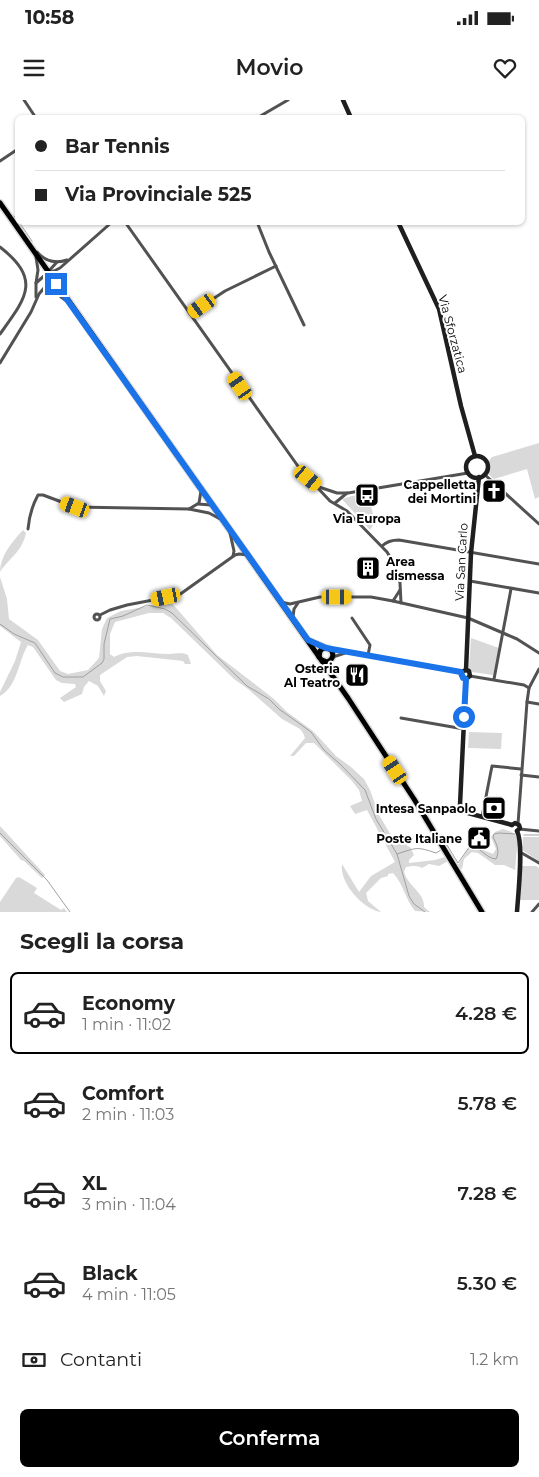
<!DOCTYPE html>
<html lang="it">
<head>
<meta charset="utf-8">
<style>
	body { margin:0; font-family:Montserrat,sans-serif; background:#f6f6f6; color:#222; height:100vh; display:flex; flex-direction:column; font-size:19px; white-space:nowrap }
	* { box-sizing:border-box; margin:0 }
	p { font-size:16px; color:#767676 }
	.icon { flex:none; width:28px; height:28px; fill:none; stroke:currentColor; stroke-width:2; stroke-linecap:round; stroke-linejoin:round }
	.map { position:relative; height:812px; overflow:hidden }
	.details { display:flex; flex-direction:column; background:#fff; flex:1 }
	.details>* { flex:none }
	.top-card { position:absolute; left:15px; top:15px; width:510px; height:110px; border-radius:8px; box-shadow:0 1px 4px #0004; display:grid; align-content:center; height:110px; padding:0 20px; background:#fff }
	.end { position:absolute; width:22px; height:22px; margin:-11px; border:6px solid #1a73e8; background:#fff; box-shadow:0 0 0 2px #fff }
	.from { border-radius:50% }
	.car { position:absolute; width:15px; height:30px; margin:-15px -8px; border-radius:6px; box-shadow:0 0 4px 1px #0007; background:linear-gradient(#f5c518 24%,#345 0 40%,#f5c518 0 76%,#345 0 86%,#f5c518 0) }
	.top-card b { display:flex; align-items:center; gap:18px; height:48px; font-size:19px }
	.top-card b+b { border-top:1px solid #e0e0e0 }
	.top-card i { width:12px; height:12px; background:#222 }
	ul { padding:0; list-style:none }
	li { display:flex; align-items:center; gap:15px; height:82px; margin:0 10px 8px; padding:0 10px; border:2px solid transparent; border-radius:8px }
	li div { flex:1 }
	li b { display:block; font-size:19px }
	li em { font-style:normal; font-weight:600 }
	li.on { border-color:#000 }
	li>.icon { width:45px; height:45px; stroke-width:1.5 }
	h2 { padding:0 20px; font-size:22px; line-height:60px }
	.pay { display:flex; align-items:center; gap:12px; height:55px; padding:0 20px; font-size:19px }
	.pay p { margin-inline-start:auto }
	.primary-button { display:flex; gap:10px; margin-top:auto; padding:10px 20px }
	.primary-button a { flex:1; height:58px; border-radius:8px; background:#000; color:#fff; font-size:20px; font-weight:600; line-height:58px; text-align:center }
	.status { display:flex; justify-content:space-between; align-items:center; height:35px; padding:0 25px; background:#fff; direction:ltr }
	.status svg { height:14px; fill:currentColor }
	header { display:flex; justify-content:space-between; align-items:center; height:65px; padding:0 20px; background:#fff; font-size:22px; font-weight:600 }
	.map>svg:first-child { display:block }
	.green { fill:#d9d9d9 }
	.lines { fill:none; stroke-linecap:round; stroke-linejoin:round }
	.stream { stroke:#a0a0a0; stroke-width:1 }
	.primary-casing { stroke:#dbdbdb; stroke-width:8 }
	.street { stroke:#525252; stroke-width:3 }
	.secondary { stroke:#1f1f1f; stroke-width:4.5 }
	.primary { stroke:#000; stroke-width:5 }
	.route { stroke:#1a73e8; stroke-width:6 }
	.labels { text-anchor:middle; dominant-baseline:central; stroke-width:4; stroke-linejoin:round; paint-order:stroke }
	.street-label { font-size:12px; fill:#000; stroke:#fff }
	.poi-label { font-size:12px; font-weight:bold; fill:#000; stroke:#fff; text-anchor:end }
</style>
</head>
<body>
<div class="status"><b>10:58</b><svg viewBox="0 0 49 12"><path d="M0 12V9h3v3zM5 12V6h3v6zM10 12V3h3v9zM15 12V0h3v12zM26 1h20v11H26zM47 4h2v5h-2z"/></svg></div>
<header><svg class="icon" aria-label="menu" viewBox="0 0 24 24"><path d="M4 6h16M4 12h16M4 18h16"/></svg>Movio<svg class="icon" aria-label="heart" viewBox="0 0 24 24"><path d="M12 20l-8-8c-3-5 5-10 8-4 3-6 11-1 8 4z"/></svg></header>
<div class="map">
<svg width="539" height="812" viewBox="0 0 539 812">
	<rect width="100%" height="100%" fill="#fff"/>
	<g class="green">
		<path d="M539,343V397L535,399L527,369L494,379L487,373L488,362L492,357Z"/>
		<path d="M368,394L375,422L370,430L342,399L352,396Z"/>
		<path d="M23,430L26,433C22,452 10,457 0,472C0,456 12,442 23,430Z"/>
		<path d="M0,477L7,499L9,519L38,540L60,571L68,574L88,570L99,558L102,529L107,518L121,511L171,502L217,555L274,599L287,612L313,631L336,656L351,667L364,679L370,690L379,715L394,740L404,735L407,746L410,747L414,755L409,760V763L435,760L445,757L448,761L439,766L429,764L422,768C417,765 412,766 406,767L404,772C408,786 425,793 424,807L430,812L415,811C405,799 404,785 393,773L388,774V776L381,778L366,793L368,801L381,812C364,810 339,783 342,764L359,792L371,776L395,762L367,710L355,714L350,706L362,701L359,690L352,681L314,643H306L294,656H290L305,638L303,633L300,629L282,619L248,589L234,579L171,518L163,513H149L115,522L110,534V554L114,557C131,548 150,554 169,554C176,554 181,552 188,555L191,564H185L183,561L137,556L127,557L100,575V581L106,591L104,596L98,586L89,581L84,587L82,594L64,602L60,598L76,587L75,584L62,583L56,580L33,547L28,545C18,561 18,586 0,596V592L15,561L21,542L0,526Z"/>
		<path d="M471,538L499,548L493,575L472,572L469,567Z"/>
		<path d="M469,632L502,633L501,649L468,648Z"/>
		<path d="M0,726L45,775L42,778L24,761L21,760L0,736Z"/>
		<path d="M503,729L512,732L518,737L515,770L504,765H495L478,753L472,752L464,759L462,769L459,768L458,765L470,746L476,747L493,754L496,749L491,737L495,732Z"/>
		<path d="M523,737H539V761L522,750Z"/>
		<path d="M521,766H536L539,768V800H519Z"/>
		<path d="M19,777L37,788L34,793L61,810L64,808L67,812H0V802L16,778Z"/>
	</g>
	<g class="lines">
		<g class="stream">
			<path d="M14,116L18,120"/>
			<path d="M19,122L32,141"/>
			<path d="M0,524L14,534L35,543L55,573L63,577H83L102,563L104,559V544L110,519L123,516L147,505L165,509L172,513L247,586L269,599L279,609L311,632L324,650L340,664L365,690L376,719L397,754L409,796L414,804L425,812"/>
			<path d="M0,733L47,780L70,812"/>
			<path d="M524,735H539"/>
			<path d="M446,746L447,745L458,763L470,746C481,747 485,758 496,759C500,751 497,745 493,737L494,734L499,733L515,734"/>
			<path d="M397,754C416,748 416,746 436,753L441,750"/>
		</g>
		<g class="primary-casing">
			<g id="primary">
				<path d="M0,103L348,598L414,699L482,812"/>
				<path d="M309,541L326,548"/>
				<path d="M319,557L320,551C323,547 328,547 332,551C334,556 332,560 327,562L322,560"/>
			</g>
		</g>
		<g class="street">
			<path d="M24,0L36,18"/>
			<path d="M257,18L288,0"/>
			<path d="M0,61L18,49"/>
			<path d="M125,122L300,369L330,401L347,411L387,452L393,462L397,472L400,483L401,503"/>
			<path d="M257,122L269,152L304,225"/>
			<path d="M0,147C42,180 26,198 0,234"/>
			<path d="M37,152C45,161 55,164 67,160"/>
			<path d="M36,157L38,170L36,183"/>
			<path d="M48,172L54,171L60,168L112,122"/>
			<path d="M48,172L57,162"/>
			<path d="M36,197V183L44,176L51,177L49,182L45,187"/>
			<path d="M190,214L225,191L276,166"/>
			<path d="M0,263L31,212L39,194L44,188L53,189L61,197L68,202"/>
			<path d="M484,374L539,424"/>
			<path d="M319,387L337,393H348L468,373"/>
			<path d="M335,403L347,393"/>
			<path d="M198,404L211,405"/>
			<path d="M189,409L199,403L201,391"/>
			<path d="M28,429C29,417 32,406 38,395H43L75,407L189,409L209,413L222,420"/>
			<path d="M230,433L234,451L233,456"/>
			<path d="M382,446C387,441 392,440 399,440L539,464"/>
			<path d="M470,481L539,493"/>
			<path d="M393,501L400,490"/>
			<path d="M281,502L290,504L320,497H371L393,501L468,518L517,539L539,553"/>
			<circle cx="97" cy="517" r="3"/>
			<path d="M100,515L110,510L127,505L179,495L235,455L239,454L248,455"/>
			<path d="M293,517L294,509L298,503"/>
			<path d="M352,518L370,545L368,555"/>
			<path d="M331,549L461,572"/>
			<path d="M333,557L345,553"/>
			<path d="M470,576L524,585L529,588"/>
			<path d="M494,579L511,489"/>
			<path d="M527,602L539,604"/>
			<path d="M401,618L464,629"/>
			<path d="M521,675L539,677"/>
			<path d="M482,717L492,666L521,669"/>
			<path d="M518,724L527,602L529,588L539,569"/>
			<path d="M519,729L539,731"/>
			<path d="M520,752L539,763"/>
			<path d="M532,812L539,804"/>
		</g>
		<g class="secondary">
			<path d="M343,0L351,18"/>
			<path d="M398,122L439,209L461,306L475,356"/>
			<circle cx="477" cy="367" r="11"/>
			<path d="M466,570L471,453L479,377"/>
			<path d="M466,579L460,705L462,709L468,713L512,725"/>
			<path d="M466,579L461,575V572L466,570"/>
			<path d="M466,579L470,576L469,571L466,570"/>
			<path d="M512,725L515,723L519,725L520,728L517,731"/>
			<path d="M517,812C518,795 524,744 517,731"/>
		</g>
		<use href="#primary" class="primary"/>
	</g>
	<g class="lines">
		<path class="route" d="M56,184L308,540L326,548L461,572L463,578L466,579L464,617"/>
	</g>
	<defs>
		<g id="church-square" transform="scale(1.25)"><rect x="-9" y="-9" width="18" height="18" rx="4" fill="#000" stroke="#fff"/><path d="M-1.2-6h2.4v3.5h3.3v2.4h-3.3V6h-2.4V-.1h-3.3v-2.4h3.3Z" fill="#fff"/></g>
		<g id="bus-square" transform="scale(1.25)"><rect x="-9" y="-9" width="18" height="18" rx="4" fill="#000" stroke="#fff"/><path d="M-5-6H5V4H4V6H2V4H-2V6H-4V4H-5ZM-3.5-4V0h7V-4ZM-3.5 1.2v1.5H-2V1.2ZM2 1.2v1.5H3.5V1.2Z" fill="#fff"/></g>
		<g id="building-square" transform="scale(1.25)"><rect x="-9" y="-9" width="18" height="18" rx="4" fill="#000" stroke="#fff"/><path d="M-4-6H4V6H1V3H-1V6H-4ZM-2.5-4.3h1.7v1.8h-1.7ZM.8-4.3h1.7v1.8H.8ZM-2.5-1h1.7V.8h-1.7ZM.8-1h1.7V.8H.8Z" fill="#fff"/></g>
		<g id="restaurant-square" transform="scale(1.25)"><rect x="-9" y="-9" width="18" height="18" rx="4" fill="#000" stroke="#fff"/><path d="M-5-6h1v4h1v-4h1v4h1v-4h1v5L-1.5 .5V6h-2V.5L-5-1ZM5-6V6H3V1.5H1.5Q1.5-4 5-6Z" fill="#fff"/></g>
		<g id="bank-square" transform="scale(1.25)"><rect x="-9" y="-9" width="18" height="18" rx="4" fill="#000" stroke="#fff"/><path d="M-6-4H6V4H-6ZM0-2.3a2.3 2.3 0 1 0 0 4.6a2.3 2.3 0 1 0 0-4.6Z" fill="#fff"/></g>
		<g id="civic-square" transform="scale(1.25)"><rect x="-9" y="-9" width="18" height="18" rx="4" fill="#000" stroke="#fff"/><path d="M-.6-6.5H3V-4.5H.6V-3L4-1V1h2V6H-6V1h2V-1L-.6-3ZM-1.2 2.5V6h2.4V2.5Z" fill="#fff"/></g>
	</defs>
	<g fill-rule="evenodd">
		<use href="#church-square" x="494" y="391"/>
		<use href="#bus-square" x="367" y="395"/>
		<use href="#building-square" x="368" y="468"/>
		<use href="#restaurant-square" x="357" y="575"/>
		<use href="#bank-square" x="494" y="708"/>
		<use href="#civic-square" x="479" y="738"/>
	</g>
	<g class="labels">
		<g class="street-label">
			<text transform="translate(453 234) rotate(75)">Via Sforzatica</text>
			<text transform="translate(461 462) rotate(-87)">Via San Carlo</text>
		</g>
		<g class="poi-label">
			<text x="476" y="384">Cappelletta<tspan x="476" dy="14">dei Mortini</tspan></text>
			<text x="367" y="418" text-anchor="middle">Via Europa</text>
			<text x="386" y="461" text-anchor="start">Area<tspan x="386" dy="14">dismessa</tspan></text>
			<text x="340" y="568">Osteria<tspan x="340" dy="14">Al Teatro</tspan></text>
			<text x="476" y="708">Intesa Sanpaolo</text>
			<text x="462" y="738">Poste Italiane</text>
		</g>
	</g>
</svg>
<i class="end from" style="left:464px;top:617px"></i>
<i class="end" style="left:56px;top:184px"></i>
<i class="car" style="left:202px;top:206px;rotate:235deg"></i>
<i class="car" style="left:240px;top:286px;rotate:325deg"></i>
<i class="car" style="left:308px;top:378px;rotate:130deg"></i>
<i class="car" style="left:75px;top:407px;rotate:290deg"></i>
<i class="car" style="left:166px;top:497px;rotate:258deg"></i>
<i class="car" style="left:337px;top:497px;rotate:90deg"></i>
<i class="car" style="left:395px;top:670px;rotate:327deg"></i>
<div class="top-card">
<b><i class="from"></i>Bar Tennis</b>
<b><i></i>Via Provinciale 525</b>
</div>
</div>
<section class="details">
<h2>Scegli la corsa</h2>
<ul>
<li class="on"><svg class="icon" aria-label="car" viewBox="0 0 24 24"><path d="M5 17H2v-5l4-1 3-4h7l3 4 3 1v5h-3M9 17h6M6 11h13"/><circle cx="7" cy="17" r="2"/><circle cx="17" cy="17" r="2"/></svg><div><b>Economy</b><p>1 min · 11:02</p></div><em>4.28 €</em></li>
<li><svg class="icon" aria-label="car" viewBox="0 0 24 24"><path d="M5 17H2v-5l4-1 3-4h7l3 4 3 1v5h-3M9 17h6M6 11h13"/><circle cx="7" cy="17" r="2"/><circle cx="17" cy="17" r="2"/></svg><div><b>Comfort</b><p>2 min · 11:03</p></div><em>5.78 €</em></li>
<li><svg class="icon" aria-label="car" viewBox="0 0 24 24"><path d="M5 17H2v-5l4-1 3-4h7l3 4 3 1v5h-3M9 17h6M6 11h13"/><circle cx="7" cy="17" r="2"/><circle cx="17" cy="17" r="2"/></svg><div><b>XL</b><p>3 min · 11:04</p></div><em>7.28 €</em></li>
<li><svg class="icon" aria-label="car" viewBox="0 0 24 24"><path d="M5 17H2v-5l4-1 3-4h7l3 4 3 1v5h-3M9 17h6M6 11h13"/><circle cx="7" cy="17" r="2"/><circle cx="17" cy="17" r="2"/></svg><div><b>Black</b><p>4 min · 11:05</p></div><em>5.30 €</em></li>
</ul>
<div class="pay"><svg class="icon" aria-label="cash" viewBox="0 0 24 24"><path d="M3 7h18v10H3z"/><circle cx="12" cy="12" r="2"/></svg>Contanti<p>1.2 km</p></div>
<div class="primary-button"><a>Conferma</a></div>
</section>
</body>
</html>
